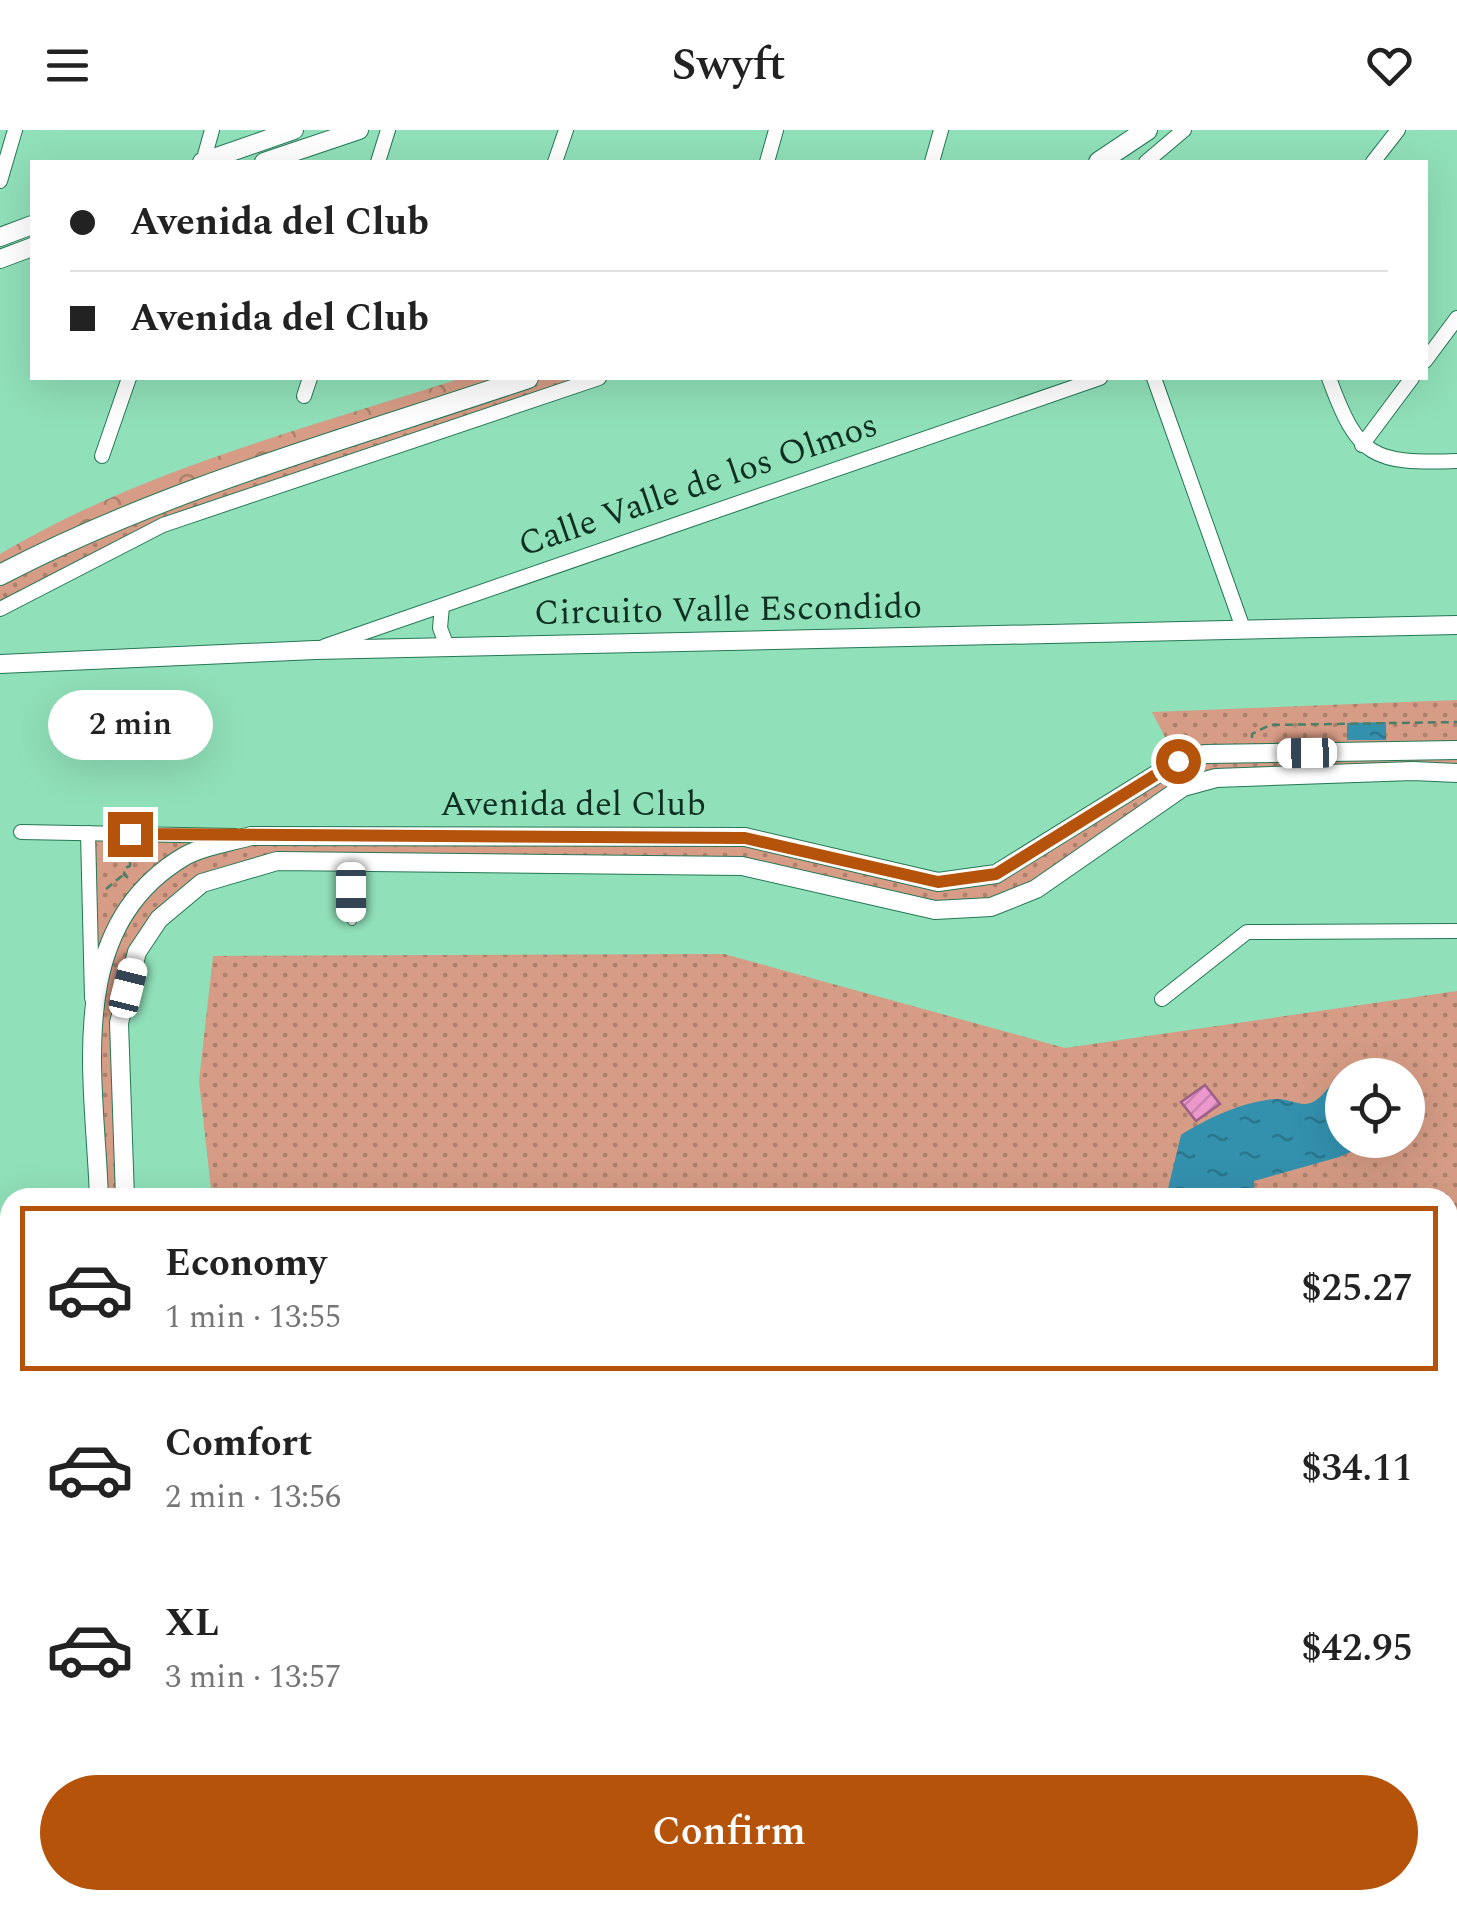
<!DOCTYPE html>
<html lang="en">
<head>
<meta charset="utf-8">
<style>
	body { margin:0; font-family:Spectral,serif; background:#f2f2f2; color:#222; height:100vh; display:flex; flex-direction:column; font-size:38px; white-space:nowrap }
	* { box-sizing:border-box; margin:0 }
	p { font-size:32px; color:#767676 }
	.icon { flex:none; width:55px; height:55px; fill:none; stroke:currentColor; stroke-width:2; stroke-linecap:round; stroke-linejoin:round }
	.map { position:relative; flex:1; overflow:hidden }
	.side { position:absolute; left:0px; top:1058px; width:1458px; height:722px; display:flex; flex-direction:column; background:#fff; border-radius:30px 30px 0 0; box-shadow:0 10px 40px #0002 }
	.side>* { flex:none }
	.guide { position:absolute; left:30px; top:30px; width:1398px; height:220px; border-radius:0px; box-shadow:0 10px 40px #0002; display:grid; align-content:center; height:220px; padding:0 40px; background:#fff }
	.buttons { position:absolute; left:1325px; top:928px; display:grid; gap:20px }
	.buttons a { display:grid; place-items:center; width:100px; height:100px; border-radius:50%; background:#fff; box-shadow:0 10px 40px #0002; font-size:50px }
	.end { position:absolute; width:45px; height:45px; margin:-22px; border:12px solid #b45309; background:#fff; box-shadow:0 0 0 5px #fff }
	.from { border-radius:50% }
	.bubble { position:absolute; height:70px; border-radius:35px; background:#fff; box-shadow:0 10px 40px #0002; font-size:32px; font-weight:600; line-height:70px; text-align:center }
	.car { position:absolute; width:30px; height:60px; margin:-30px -15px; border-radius:12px; box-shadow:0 0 8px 2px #0007; background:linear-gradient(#fff 24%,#345 0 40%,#fff 0 76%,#345 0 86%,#fff 0) }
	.guide b { display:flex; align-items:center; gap:35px; height:95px; font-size:38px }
	.guide b+b { border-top:2px solid #e0e0e0 }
	.guide i { width:25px; height:25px; background:#222 }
	ul { padding:18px 0 0; list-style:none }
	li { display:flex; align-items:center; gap:30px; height:165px; margin:0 20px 15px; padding:0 20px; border:5px solid transparent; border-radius:0px }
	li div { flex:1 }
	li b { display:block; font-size:38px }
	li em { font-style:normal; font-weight:600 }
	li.current { border-color:#b45309 }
	li>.icon { width:90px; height:90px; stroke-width:1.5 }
	.button { display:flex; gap:20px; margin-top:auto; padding:20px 40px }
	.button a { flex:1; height:115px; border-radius:60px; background:#b45309; color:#fff; font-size:40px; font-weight:600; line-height:115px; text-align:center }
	header { display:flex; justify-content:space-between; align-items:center; height:130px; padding:0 40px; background:#fff; font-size:45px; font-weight:600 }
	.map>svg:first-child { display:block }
	.grass { fill:url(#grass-dots); fill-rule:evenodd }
	.forest { fill:url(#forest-crowns) }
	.water { fill:url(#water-ripples) }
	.building { fill:url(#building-hatch); stroke:#9e5f87; stroke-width:2.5 }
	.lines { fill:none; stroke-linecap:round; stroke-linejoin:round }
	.service-casing { stroke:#257756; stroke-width:10 }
	.minor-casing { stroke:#257756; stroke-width:16 }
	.tertiary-casing { stroke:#257756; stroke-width:20 }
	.secondary-casing { stroke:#257756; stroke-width:22 }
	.path { stroke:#497f66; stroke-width:2.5; stroke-dasharray:8 5; stroke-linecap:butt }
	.service { stroke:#fff; stroke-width:8 }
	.minor { stroke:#fff; stroke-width:14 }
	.tertiary { stroke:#fff; stroke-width:18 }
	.secondary { stroke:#fff; stroke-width:20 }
	.route { stroke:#b45309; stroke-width:12 }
	.labels { text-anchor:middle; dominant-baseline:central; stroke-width:8; stroke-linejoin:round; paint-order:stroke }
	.street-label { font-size:35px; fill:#0e2f21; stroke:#90e0b9 }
</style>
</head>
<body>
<header><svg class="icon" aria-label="menu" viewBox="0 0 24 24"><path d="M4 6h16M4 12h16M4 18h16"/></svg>Swyft<svg class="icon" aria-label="heart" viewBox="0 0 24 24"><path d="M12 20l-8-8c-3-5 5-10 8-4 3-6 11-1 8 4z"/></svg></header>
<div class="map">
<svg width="1457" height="1778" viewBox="0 0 1457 1778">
	<defs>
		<pattern id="grass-dots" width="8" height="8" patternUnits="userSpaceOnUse" patternTransform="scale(2.5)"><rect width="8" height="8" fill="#d69c85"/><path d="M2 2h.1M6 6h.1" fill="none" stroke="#ac806c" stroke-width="1.8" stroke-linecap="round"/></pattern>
		<pattern id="forest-crowns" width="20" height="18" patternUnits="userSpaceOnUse" patternTransform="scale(2.5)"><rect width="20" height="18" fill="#d69c85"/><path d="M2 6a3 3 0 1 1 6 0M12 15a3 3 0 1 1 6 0" fill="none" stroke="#ac806c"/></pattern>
		<pattern id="water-ripples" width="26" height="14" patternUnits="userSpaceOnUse" patternTransform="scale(2.5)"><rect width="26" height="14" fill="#3391ae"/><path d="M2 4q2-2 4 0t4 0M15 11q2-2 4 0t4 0" fill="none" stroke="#2a778d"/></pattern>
		<pattern id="building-hatch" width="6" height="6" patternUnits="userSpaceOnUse" patternTransform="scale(2.5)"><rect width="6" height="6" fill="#ed98cd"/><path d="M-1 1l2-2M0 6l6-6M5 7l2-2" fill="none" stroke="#ca83b0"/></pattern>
	</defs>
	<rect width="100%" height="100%" fill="#90e0b9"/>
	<g class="grass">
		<path d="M528,248H599L163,395L0,479V445L58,414Z"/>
		<path d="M1457,570V643L1183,657L1036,759L935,780L742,736L277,731L202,753L159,789L119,893L125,1067H99L88,703L745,707L938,752L996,743L1177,630L1152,582Z"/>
		<path d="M724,824L1065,918L1457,861V1318L1448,1322V1068H212L199,951L213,826ZM1342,945H1408V1010H1342Z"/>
		<path d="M263,1770H1143L1141,1778H264Z"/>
	</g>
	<path class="forest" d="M462,248H528L202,358L0,445V424C141,340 307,298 462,248Z"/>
	<g class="water">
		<path d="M1386,592V610H1347V593Z"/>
		<path d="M1342,947V1010H1376L1374,1012L1339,1027L1254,1051V1067H1166L1181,1005C1208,988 1242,972 1275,969C1285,968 1296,974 1306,974C1323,972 1327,953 1342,947Z"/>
	</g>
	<path class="building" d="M1205,955L1220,974L1196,991L1181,972Z"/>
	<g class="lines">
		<g class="service-casing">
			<path id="service" d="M351,733L352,791"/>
		</g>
		<g class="minor-casing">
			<g id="minor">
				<path d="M203,32L212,0"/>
				<path d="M378,32L388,0"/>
				<path d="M555,32L566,0"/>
				<path d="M767,32L776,0"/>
				<path d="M932,32L941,0"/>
				<path d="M1146,32L1184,0"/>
				<path d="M1373,32L1398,0"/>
				<path d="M0,51L15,0"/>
				<path d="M1425,231L1457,188"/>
				<path d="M1154,248L1244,501"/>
				<path d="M1329,248C1358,328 1373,334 1457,331"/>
				<path d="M304,266L310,248"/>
				<path d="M1362,315L1412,248"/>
				<path d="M102,326L129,248"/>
				<path d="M442,476L440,498L448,519"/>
				<path d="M0,479L163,395L599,248"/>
				<path d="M325,516L1100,248"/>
				<path d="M21,702L235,706"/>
				<path d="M88,703L92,868"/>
				<path d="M1162,869L1247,802L1457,801"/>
			</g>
		</g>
		<g class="tertiary-casing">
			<g id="tertiary">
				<path d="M202,32L294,0"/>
				<path d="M264,32L359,0"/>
				<path d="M0,107L32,95"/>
				<path d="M0,129L32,117"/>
				<path d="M0,534L315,520L1457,495"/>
				<path d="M99,1068C95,949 62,798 185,726C203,716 230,712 251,706L745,707L938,752L996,744L1178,631L1205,624L1457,620"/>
				<path d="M125,1068L119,893L137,822L159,789L202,753L277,731L742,736L935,780L991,777L1036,759L1183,657L1216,648L1413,641L1457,643"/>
				<path d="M1448,1393L1457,1389"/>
				<path d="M1448,1427L1457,1425"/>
				<path d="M127,1770V1778"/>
				<path d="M153,1770L154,1778"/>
				<path d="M1266,1778L1267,1770"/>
				<path d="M1302,1778L1304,1770"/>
			</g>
		</g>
		<g class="secondary-casing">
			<g id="secondary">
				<path d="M1099,32L1147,0"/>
				<path d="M0,445C166,358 351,308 528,248"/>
			</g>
		</g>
		<g class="path">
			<path d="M1252,608V604L1270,595L1457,592"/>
			<path d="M130,719V736L125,738L124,744L130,750"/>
			<path d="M106,759L123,745"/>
		</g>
		<use href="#service" class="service"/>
		<use href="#minor" class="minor"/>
		<use href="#tertiary" class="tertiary"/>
		<use href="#secondary" class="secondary"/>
	</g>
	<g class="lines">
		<path class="route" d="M130,704L745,708L938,752L996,744L1178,631"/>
	</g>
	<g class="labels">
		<g class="street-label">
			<text transform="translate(698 355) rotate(-19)">Calle Valle de los Olmos</text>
			<text transform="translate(728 480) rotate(-1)">Circuito Valle Escondido</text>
			<text x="573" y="674">Avenida del Club</text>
		</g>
	</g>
</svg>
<div class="buttons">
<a><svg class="icon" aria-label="locate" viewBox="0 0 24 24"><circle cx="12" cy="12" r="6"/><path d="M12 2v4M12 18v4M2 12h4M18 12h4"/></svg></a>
</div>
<i class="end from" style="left:1178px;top:631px"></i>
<i class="end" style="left:130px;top:704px"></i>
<div class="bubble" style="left:48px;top:560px;width:165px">2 min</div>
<i class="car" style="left:1307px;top:623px;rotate:269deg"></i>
<i class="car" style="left:351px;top:762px;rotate:180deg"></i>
<i class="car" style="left:128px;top:858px;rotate:14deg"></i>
<div class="guide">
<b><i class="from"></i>Avenida del Club</b>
<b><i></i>Avenida del Club</b>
</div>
<section class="side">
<ul>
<li class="current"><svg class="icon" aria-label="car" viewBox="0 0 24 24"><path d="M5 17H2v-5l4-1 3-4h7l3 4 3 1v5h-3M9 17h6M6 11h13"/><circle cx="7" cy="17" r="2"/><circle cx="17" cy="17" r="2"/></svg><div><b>Economy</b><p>1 min · 13:55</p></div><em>$25.27</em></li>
<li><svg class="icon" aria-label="car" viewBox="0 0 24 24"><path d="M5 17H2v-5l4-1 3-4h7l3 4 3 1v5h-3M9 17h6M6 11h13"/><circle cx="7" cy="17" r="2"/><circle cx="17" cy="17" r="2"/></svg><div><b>Comfort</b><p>2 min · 13:56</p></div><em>$34.11</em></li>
<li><svg class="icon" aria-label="car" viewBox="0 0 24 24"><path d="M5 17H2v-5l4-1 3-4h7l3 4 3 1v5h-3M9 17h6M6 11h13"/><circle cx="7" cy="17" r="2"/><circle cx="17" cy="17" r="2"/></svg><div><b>XL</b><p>3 min · 13:57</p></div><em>$42.95</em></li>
</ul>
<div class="button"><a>Confirm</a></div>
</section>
</div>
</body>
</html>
